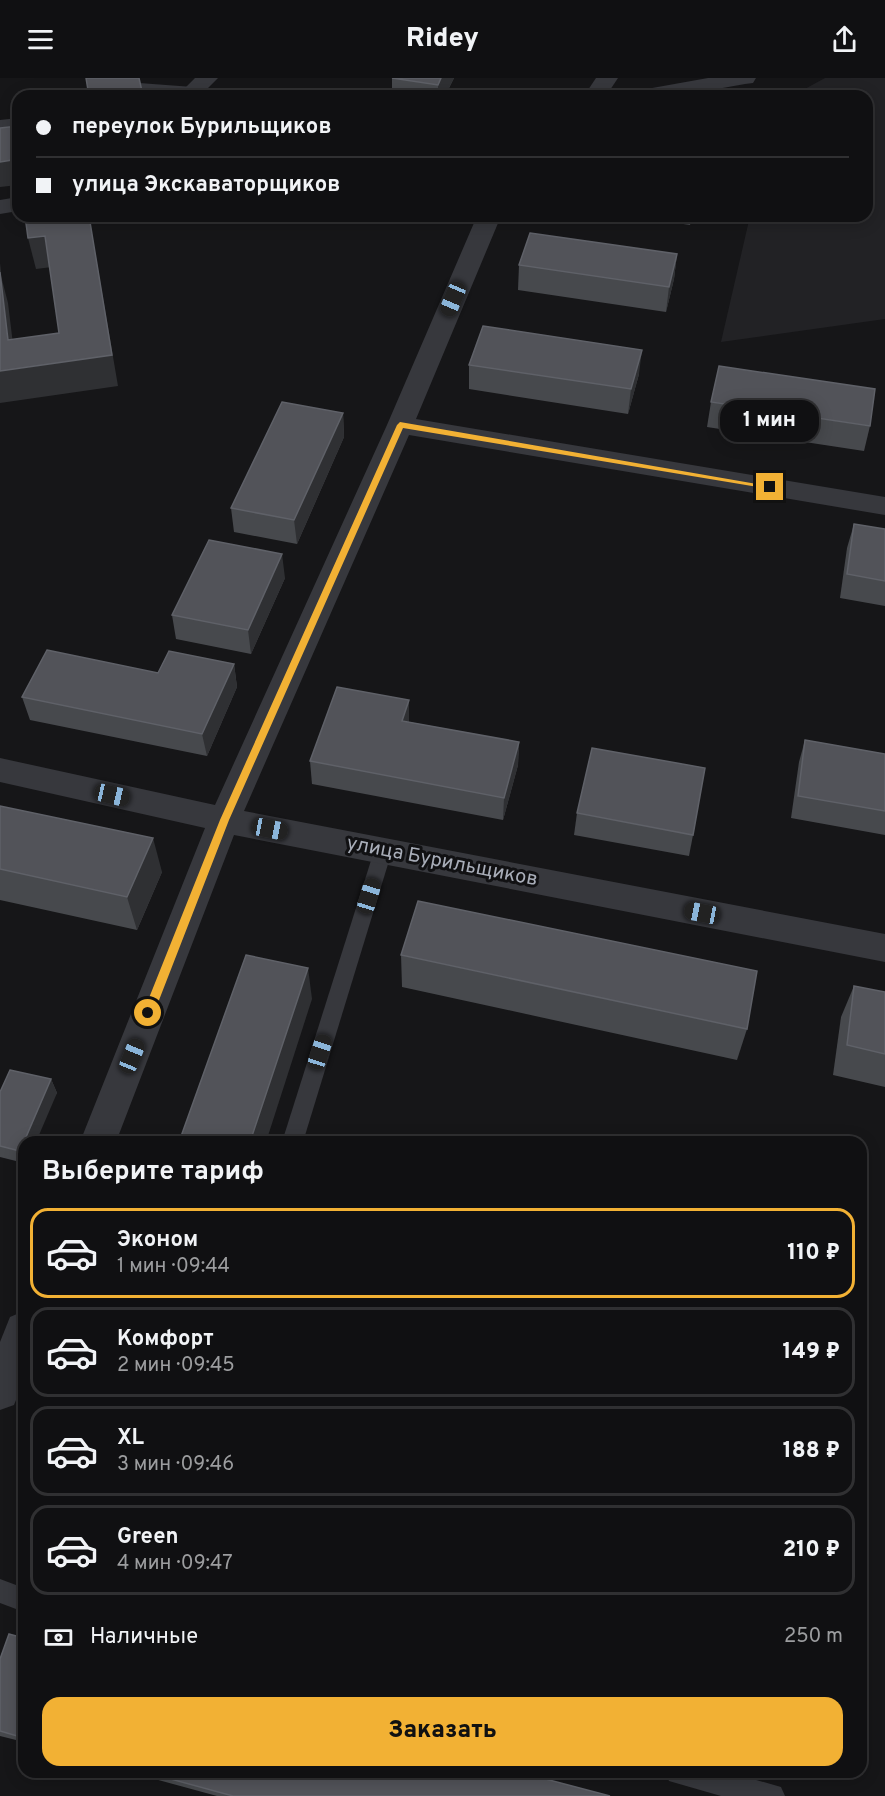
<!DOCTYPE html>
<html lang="ru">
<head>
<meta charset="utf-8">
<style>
	body { margin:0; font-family:Overpass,sans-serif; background:#1e1e20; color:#f1f3f6; height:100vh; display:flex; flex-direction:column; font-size:22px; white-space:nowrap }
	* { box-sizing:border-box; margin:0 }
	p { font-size:20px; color:#9c9d9f }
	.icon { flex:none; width:33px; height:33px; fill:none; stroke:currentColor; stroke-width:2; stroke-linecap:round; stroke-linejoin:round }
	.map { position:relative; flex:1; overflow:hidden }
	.details { position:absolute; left:18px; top:1058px; width:849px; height:642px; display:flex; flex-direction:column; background:#101012; border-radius:18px; box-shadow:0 3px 15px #0003,0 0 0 2px #303032 }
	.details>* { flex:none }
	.hud { position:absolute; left:12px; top:12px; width:861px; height:132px; border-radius:18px; box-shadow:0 3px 15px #0003,0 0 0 2px #303032; display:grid; align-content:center; height:132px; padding:0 24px; background:#101012 }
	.end { position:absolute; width:27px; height:27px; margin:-14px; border:8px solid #f2b134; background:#111; box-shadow:0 0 0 3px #111 }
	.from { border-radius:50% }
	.bubble { position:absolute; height:42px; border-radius:18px; background:#101012; box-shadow:0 3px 15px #0003,0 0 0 2px #303032; font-size:20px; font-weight:800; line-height:42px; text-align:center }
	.car { position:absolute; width:18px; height:36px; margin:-18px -9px; border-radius:8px; box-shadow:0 0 4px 2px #0007; background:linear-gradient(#222 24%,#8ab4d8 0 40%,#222 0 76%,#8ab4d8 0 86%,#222 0) }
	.hud b { display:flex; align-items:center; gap:21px; height:57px; font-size:22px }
	.hud b+b { border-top:2px solid #303032 }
	.hud i { width:15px; height:15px; background:#f1f3f6 }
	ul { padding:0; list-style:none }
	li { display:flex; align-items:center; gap:18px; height:90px; margin:0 12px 9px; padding:0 12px; border:3px solid #303032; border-radius:18px }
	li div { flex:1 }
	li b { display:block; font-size:22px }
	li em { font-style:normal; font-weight:800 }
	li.active { border-color:#f2b134 }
	li>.icon { width:54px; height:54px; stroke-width:1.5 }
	h2 { padding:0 24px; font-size:27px; line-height:72px }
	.pay { display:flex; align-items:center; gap:15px; height:66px; padding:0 24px; font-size:22px }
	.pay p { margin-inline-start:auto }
	.cta { display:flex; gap:12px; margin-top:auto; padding:12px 24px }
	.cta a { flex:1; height:69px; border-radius:18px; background:#f2b134; color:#111; font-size:24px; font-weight:800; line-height:69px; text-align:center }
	header { display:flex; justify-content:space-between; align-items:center; height:78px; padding:0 24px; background:#101012; font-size:27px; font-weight:800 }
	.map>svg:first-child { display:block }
	.built { fill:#222225 }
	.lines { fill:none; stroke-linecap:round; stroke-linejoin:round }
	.service { fill:#37383d; fill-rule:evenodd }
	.minor { fill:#37383d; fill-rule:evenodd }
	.wall { fill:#47494d }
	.shaded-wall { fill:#2f3033 }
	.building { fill:#525359; stroke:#5f6168; stroke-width:1.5 }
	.route { fill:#f2b134 }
	.labels { text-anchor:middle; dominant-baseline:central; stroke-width:6; stroke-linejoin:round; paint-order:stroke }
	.street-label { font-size:20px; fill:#a8adb8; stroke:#111113 }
</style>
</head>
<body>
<header><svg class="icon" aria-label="menu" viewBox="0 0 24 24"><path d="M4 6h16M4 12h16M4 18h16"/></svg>Ridey<svg class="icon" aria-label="share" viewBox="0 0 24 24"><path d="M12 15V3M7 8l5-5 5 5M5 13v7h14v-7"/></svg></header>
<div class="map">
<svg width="885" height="1718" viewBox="0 0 885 1718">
	<rect width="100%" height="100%" fill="#161618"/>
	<path class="built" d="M825,0H885V241L721,264L750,138H867V18H792Z"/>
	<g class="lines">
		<g class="service">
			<path d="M139,5L193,9L199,13L193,17L139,13L98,18H62L68,14Z"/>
			<path d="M18,40V48L0,50V42Z"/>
			<path d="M383,765L390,768L392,773L303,1064H282L374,773L376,768Z"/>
			<path d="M0,1501L24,1510V1534L0,1525Z"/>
			<path d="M665,1694H728L781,1709L785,1718H721L669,1703Z"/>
		</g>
		<g class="minor">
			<path d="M195,0H218L204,14L206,18H184L182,13Z"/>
			<path d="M596,0H618L606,18H584Z"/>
			<path d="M708,0H756L753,5L745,6L678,18H630L633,13L641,12Z"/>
			<path d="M18,119V133L0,136V122Z"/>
			<path d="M477,138H501L416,341L885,419V437L409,357L244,733L885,856V884L234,757L116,1064H80L205,750L0,704V680L215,727L387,347Z"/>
			<path d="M24,1233V1302L14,1327L0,1332V1264L10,1239Z"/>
		</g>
	</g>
	<g class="wall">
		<path d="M392,0H454L445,18H392Z"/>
		<path d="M628,138H692L690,147Z"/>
		<path d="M677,176L674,201L666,234L518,212L519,187Z"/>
		<path d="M469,287L639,296L628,336L469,311Z"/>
		<path d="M711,324L870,348L864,373L707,349Z"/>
		<path d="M343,335L344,359L297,466L234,454L231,430Z"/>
		<path d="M854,446L885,451V528L840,520L847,470Z"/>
		<path d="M285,500L251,576L176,561L172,537Z"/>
		<path d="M234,586L237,609L207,678L30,642L22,619L158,595Z"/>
		<path d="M409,644L519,664L518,687L503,742L312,706L310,683Z"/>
		<path d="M805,662L885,676V757L791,740L799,684Z"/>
		<path d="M0,728L162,794L137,852L0,822Z"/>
		<path d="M577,735L693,757L689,778L574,757Z"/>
		<path d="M401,877L747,951L737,982L402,909Z"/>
		<path d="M854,908L885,914V1009L833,997L841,939Z"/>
		<path d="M51,1001L57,1015L24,1064V1085L0,1079V1014Z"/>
		<path d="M24,1560V1664L0,1658V1581Z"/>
		<path d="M129,1694H519L610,1718H217Z"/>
	</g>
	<g class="shaded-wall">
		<path d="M441,0H454L445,18H438V7Z"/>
		<path d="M18,81V107L0,109V84Z"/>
		<path d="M89,138L118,308L0,325V293L8,262L0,194V185L1,194H0L8,225L16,291L112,277Z"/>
		<path d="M45,158L52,189L36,191L28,160Z"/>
		<path d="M677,176L674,201L666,234L669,209Z"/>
		<path d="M642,272L639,296L628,336L631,311Z"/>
		<path d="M343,335L344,359L297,466L294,442Z"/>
		<path d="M282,476L285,500L251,576L248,552Z"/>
		<path d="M234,586L237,609L207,678L202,656Z"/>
		<path d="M409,622V645L402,643Z"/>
		<path d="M519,664L518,687L503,742L504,720Z"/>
		<path d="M153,760L162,794L137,852L127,819Z"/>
		<path d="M308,890L312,921L266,1064H250Z"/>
		<path d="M51,1001L57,1015L36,1064H24Z"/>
		<path d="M24,1064V1081L20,1073Z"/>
	</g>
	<g class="building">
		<path d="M86,0H139L143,18H89Z"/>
		<path d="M392,0H441L438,7Z"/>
		<path d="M18,48V81L0,84V50Z"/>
		<path d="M25,138H89L112,277L0,293V194L8,262L59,255L45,158L28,160Z"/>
		<path d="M530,155L677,176L669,209L519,187Z"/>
		<path d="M483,248L642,272L631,311L469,287Z"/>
		<path d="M719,288L875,311L870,348L711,324Z"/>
		<path d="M282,324L343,335L294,442L231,430Z"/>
		<path d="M854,446L885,451V503L847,496Z"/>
		<path d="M209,462L282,476L248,552L172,537Z"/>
		<path d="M47,572L158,595L169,573L234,586L202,656L22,619Z"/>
		<path d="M337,609L409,622L402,643L519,664L504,720L310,683Z"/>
		<path d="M805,662L885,676V733L798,718Z"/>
		<path d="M592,670L705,690L693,757L577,735Z"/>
		<path d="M0,728L153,760L127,819L0,791Z"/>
		<path d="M418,823L757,893L747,951L401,877Z"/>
		<path d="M246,877L308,890L250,1064H179Z"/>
		<path d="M854,908L885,914V976L847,967Z"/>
		<path d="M10,992L51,1001L20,1073L0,1068V1014Z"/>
		<path d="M9,1556L24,1560V1660L0,1653V1581Z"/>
		<path d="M145,1694H519L610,1718H233Z"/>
	</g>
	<path class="route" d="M400,344L774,409L770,411L403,350L229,742L154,935L152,938H145L143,935L220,742L397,347Z"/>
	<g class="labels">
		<g class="street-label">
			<text transform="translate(442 784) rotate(11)">улица Бурильщиков</text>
		</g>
	</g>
</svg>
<i class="end from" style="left:148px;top:935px"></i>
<i class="end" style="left:770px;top:409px"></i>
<div class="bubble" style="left:720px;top:322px;width:99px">1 мин</div>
<i class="car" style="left:453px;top:221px;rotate:203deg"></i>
<i class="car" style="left:112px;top:717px;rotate:103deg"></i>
<i class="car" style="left:270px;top:751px;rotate:101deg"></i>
<i class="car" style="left:369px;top:818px;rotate:17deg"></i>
<i class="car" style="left:702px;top:835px;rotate:281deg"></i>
<i class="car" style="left:320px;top:974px;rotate:18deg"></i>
<i class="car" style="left:132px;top:978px;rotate:22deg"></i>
<div class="hud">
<b><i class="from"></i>переулок Бурильщиков</b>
<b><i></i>улица Экскаваторщиков</b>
</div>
<section class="details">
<h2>Выберите тариф</h2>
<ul>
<li class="active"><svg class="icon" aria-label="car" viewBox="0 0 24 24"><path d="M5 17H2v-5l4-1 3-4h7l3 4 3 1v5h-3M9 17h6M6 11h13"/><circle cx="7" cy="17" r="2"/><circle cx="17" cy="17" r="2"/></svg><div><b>Эконом</b><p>1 мин · 09:44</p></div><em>110 ₽</em></li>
<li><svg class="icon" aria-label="car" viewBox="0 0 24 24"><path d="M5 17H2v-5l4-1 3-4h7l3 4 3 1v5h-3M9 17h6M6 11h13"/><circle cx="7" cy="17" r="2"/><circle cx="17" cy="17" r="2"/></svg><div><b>Комфорт</b><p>2 мин · 09:45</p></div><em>149 ₽</em></li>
<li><svg class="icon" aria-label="car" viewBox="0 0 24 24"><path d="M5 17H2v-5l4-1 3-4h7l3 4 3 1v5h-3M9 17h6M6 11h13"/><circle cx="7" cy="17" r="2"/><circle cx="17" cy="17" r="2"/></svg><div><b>XL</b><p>3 мин · 09:46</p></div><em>188 ₽</em></li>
<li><svg class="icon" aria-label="car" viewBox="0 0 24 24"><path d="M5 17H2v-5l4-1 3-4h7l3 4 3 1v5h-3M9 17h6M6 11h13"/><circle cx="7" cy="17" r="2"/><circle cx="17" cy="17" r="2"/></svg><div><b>Green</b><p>4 мин · 09:47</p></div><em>210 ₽</em></li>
</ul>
<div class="pay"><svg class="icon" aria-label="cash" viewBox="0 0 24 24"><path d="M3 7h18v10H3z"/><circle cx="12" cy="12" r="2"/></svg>Наличные<p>250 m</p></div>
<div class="cta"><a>Заказать</a></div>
</section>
</div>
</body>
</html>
